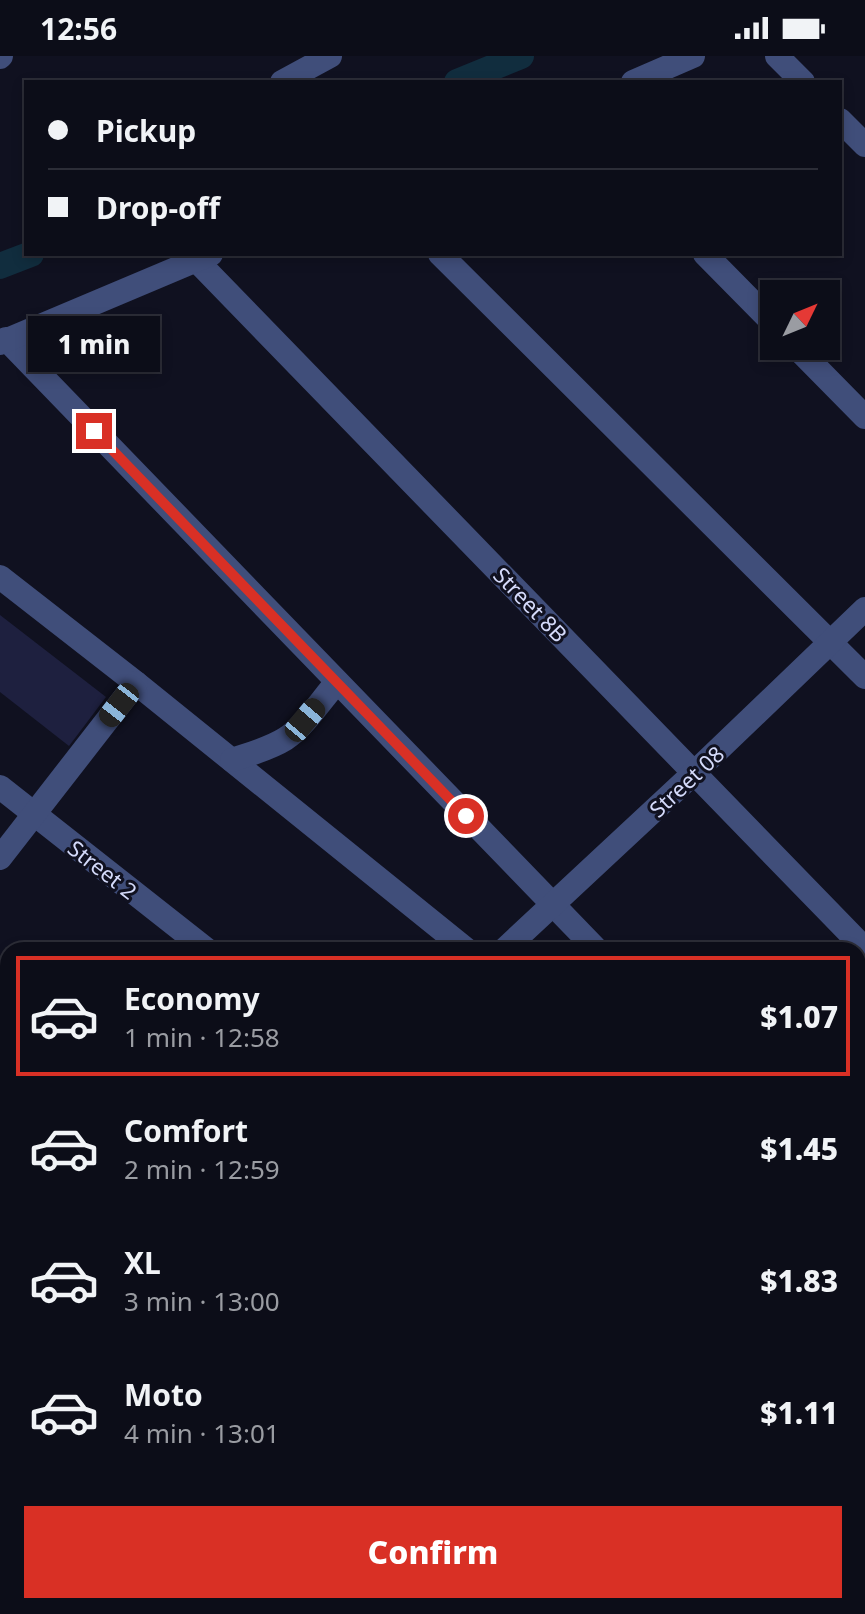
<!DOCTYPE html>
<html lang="en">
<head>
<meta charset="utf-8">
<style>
	body { margin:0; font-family:"Noto Sans",sans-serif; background:#151621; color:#f1f3f6; height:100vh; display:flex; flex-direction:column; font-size:30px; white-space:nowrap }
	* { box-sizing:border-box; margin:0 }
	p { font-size:26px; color:#9a9ca2 }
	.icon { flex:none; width:44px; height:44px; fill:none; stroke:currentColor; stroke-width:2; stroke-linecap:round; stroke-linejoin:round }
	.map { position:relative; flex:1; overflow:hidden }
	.sheet { position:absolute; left:0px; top:886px; width:866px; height:672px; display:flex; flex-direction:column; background:#0c0d18; border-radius:24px 24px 0 0; box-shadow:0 4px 12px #0003,0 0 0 2px #2c2d37 }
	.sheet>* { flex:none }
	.banner { position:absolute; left:24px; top:24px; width:818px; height:176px; border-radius:0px; box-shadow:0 4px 12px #0003,0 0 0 2px #2c2d37; display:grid; align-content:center; height:176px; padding:0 24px; background:#0c0d18 }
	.needle { width:52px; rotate:47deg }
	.fabs { position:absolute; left:760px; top:224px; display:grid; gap:16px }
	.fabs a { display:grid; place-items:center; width:80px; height:80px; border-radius:0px; background:#0c0d18; box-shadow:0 4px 12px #0003,0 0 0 2px #2c2d37; font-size:40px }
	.end { position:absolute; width:36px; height:36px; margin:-18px; border:10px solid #d93025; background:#fff; box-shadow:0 0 0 4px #fff }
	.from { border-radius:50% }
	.bubble { position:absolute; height:56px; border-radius:0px; background:#0c0d18; box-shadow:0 4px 12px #0003,0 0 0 2px #2c2d37; font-size:26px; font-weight:800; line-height:56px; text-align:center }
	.car { position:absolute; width:24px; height:48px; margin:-24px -12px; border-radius:10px; box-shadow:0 0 6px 2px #0007; background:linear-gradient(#222 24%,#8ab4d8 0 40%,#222 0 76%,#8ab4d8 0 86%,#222 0) }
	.banner b { display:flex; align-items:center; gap:28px; height:76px; font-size:30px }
	.banner b+b { border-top:2px solid #2c2d37 }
	.banner i { width:20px; height:20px; background:#f1f3f6 }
	ul { padding:14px 0 0; list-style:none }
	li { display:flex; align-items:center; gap:24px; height:120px; margin:0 16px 12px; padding:0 8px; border:4px solid transparent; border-radius:0px }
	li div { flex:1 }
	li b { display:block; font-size:30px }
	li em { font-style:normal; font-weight:800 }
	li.active { border-color:#d93025 }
	li>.icon { width:72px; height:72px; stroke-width:1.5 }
	.cta { display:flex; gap:16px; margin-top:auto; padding:16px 24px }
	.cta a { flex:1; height:92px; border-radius:0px; background:#d93025; color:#fff; font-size:32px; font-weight:800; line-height:92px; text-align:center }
	.status { display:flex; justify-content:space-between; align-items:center; height:56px; padding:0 40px; background:#0c0d18; direction:ltr }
	.status svg { height:22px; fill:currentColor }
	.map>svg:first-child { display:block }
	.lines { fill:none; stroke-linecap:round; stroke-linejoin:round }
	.canal { stroke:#112d3e; stroke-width:26 }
	.building { fill:#1e203f }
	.minor { stroke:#404e7a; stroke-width:24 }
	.route { stroke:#d93025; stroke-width:10 }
	.labels { text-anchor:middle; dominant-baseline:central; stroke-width:6; stroke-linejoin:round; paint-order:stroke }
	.street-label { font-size:22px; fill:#d4dafa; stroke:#101120 }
</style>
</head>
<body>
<div class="status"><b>12:56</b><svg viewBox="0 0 49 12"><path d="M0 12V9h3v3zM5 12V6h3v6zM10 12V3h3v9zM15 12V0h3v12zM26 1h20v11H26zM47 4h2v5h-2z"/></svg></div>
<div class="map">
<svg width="865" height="1558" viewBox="0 0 865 1558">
	<rect width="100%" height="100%" fill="#101120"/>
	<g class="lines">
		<g class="canal">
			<path d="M457,26L521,0"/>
			<path d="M0,210L31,198"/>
		</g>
	</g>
	<g class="building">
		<path d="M0,559L106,641L69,690L0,636Z"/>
		<path d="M0,1412L8,1418V1492L0,1502Z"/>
		<path d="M64,1550H170L180,1558H74Z"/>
	</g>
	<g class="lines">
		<g class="minor">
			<path d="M777,0L803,26"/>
			<path d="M0,1L1,0"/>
			<path d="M282,26L330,0"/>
			<path d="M633,26L693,0"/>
			<path d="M840,64L865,89"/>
			<path d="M440,198L865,621"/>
			<path d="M705,198L774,268"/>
			<path d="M196,204L865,893"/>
			<path d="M6,283L597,894"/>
			<path d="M0,287L211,198"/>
			<path d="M795,290L865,361"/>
			<path d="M0,521L136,627L467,894"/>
			<path d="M232,704C250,698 269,693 285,683C304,671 322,643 337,626"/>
			<path d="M0,731L207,894"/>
			<path d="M0,802L136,627"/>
			<path d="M504,894L695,716L865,553"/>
			<path d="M0,914L8,921"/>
			<path d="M0,1138L8,1144"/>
			<path d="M858,1156L865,1163"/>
			<path d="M858,1206L865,1209"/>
			<path d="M858,1284L865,1277"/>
			<path d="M0,1387L8,1393"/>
			<path d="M858,1406L865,1412"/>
			<path d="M0,1530L8,1520"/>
			<path d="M207,1550L217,1558"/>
			<path d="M525,1550L535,1558"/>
			<path d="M809,1550L819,1558"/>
			<path d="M624,1558L631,1550"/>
		</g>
	</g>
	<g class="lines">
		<path class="route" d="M94,375L466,760"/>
	</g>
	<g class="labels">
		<g class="street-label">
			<text transform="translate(531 548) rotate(46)">Street 8B</text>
			<text transform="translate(686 725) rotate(-43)">Street 08</text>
			<text transform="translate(103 813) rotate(38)">Street 2</text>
		</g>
	</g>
</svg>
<div class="fabs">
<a><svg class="needle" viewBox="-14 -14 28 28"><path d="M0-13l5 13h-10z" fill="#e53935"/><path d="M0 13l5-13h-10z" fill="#9a9ca2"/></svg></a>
</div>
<i class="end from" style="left:466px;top:760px"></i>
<i class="end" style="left:94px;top:375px"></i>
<div class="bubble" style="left:28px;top:260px;width:132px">1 min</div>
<i class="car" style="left:119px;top:649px;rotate:218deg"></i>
<i class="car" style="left:305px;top:664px;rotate:40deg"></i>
<div class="banner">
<b><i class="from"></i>Pickup</b>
<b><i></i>Drop-off</b>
</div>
<section class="sheet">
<ul>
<li class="active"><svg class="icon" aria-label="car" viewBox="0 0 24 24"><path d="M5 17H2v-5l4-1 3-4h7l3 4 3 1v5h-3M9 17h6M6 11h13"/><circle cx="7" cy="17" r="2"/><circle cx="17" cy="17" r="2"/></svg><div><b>Economy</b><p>1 min · 12:58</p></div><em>$1.07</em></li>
<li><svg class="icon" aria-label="car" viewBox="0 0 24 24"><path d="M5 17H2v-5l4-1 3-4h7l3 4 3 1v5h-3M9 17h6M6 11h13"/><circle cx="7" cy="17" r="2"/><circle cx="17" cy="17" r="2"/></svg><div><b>Comfort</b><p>2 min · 12:59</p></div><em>$1.45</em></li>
<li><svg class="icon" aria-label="car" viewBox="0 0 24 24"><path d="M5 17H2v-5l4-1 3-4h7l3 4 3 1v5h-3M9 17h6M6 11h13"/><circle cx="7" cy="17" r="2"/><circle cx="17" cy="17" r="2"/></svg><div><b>XL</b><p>3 min · 13:00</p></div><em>$1.83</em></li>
<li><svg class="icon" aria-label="car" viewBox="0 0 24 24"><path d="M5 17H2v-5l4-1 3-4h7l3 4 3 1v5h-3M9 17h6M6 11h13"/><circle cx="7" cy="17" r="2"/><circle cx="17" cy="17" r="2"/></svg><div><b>Moto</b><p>4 min · 13:01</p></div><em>$1.11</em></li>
</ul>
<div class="cta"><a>Confirm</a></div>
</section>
</div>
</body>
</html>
